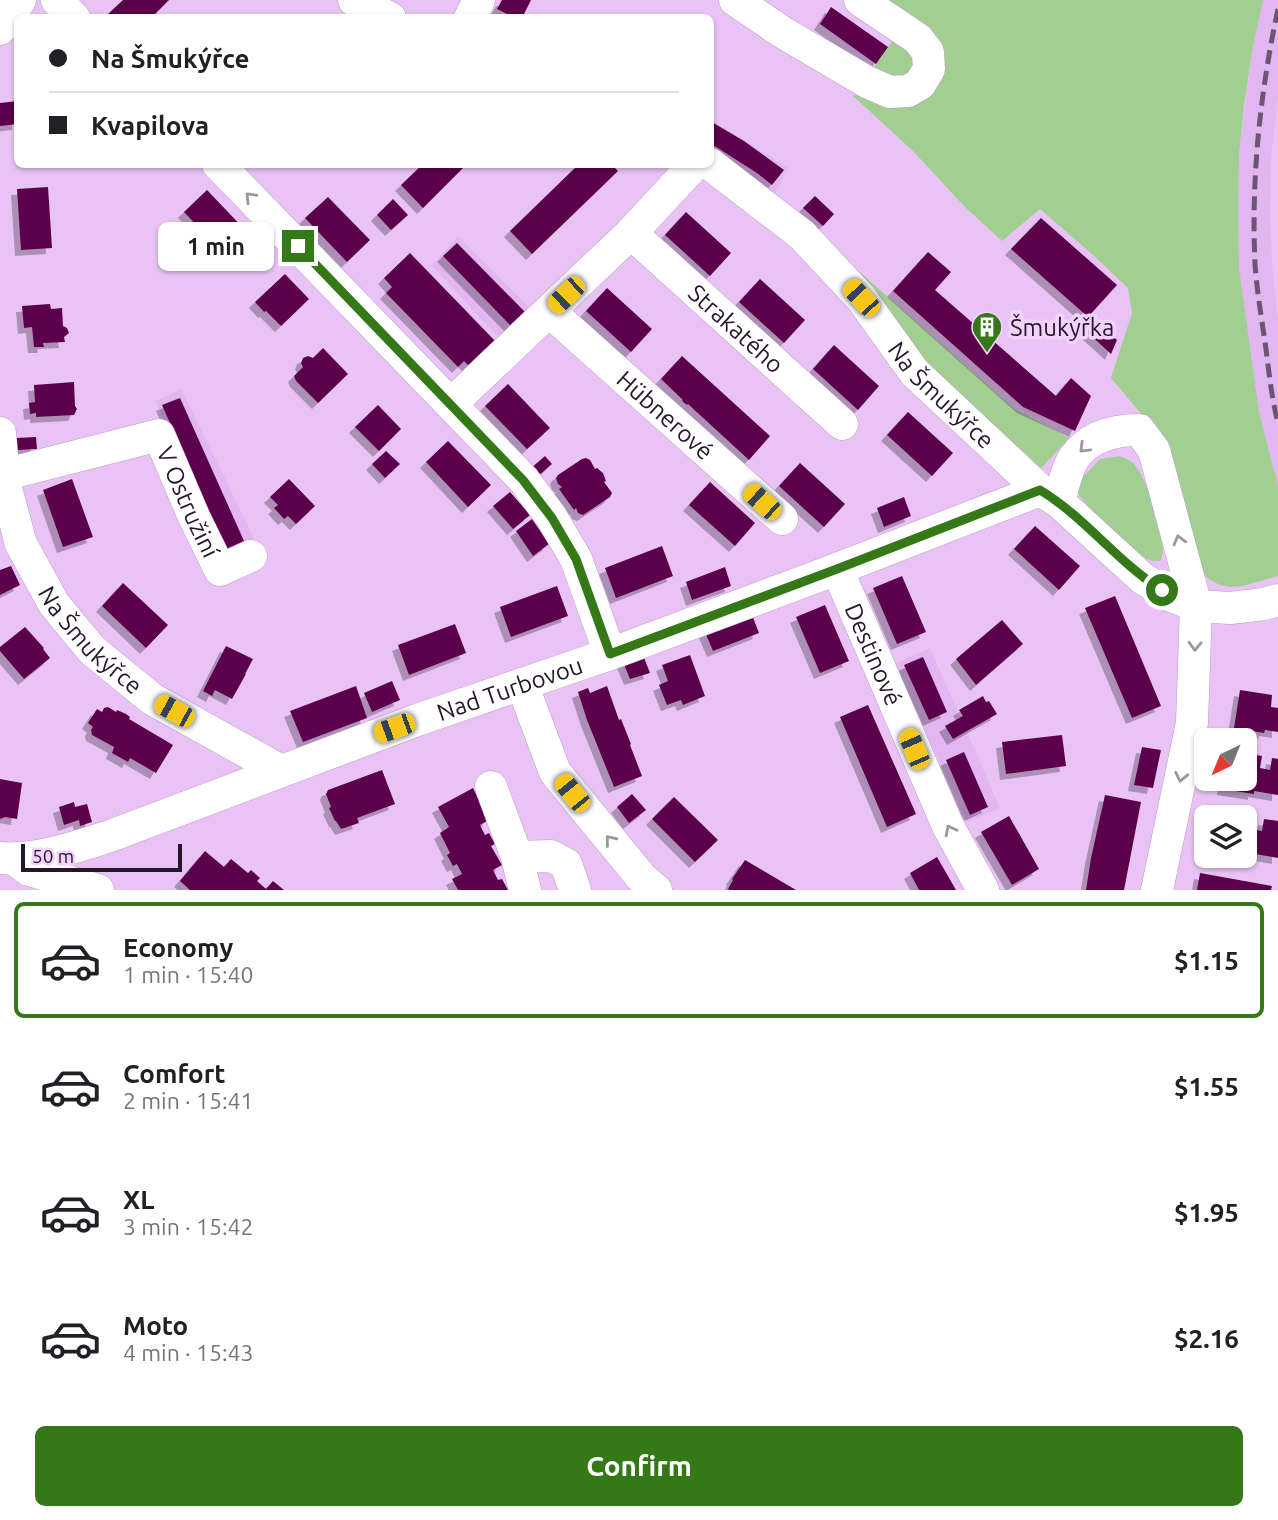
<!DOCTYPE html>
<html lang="en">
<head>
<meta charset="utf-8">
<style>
	body { margin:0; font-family:Ubuntu,sans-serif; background:#f6f6f6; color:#202124; height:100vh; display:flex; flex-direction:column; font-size:26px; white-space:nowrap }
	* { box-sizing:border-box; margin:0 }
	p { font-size:23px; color:#757577 }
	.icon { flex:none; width:38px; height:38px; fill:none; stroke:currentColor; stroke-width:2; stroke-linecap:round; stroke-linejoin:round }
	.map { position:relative; height:890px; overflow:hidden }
	.drawer { display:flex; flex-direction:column; background:#fff; flex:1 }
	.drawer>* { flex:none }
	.guide { position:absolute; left:14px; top:14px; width:700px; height:154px; border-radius:10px; box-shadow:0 2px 5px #0004; display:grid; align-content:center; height:154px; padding:0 35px; background:#fff }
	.needle { width:46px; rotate:223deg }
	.controls { position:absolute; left:1194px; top:728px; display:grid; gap:14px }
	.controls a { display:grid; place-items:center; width:63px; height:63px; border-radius:10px; background:#fff; box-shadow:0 2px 5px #0004; font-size:35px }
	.scale { position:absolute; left:21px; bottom:18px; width:161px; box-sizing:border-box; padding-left:7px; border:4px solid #251629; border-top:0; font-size:19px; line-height:24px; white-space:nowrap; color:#251629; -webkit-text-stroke:5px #f3d3fd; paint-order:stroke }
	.end { position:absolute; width:32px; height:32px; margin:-16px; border:9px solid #357817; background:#fff; box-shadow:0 0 0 4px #fff }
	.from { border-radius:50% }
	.bubble { position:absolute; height:49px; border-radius:10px; background:#fff; box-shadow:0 2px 5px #0004; font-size:23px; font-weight:600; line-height:49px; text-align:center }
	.car { position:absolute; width:21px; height:42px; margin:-21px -10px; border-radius:9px; box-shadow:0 0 5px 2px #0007; background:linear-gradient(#f5c518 24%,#345 0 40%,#f5c518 0 76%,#345 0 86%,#f5c518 0) }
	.guide b { display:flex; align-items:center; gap:24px; height:66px; font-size:26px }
	.guide b+b { border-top:2px solid #e0e0e0 }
	.guide i { width:18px; height:18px; background:#202124 }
	ul { padding:12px 0 0; list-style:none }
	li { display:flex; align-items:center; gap:21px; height:116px; margin:0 14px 10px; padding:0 21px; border:4px solid transparent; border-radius:10px }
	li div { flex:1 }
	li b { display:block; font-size:26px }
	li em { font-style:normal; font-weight:600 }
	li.selected { border-color:#357817 }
	li>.icon { width:63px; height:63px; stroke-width:1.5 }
	.action { display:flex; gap:14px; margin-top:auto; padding:14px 35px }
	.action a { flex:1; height:80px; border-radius:10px; background:#357817; color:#fff; font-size:28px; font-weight:600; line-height:80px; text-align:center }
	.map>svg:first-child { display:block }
	.built { fill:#e2b6f0 }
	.green { fill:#a1cf91 }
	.building { fill:#5c034c; filter:url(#shadow) }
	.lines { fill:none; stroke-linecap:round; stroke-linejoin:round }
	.minor-casing { stroke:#bf99cb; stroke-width:33 }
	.minor { stroke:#fff; stroke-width:32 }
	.rail { stroke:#6c5573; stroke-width:5; stroke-dasharray:14 7; stroke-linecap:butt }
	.oneway { stroke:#9d969f }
	.route { stroke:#357817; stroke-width:9 }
	.labels { text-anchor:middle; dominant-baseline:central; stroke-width:7; stroke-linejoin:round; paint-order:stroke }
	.poi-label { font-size:24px; fill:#251629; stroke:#f3d3fd; text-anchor:start }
	.street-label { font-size:24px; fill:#251629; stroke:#f3d3fd }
</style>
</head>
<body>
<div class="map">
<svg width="1278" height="890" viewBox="0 0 1278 890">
	<defs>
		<filter id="shadow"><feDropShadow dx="-6" dy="6" stdDeviation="0" flood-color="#0004"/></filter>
	</defs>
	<rect width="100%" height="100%" fill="#eac3f6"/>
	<g class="built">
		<path d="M1263,0H1278V98L1271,157L1270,215L1272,265L1278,320V486L1259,412L1239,267L1238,215L1239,155L1252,52Z"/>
		<path d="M710,119L788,168L775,194L726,161L711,153Z"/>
		<path d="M458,236L535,313L502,342L432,265Z"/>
		<path d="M181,389L254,538L249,542L225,554L155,401Z"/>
		<path d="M930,648L1000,808L967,822L895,664Z"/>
	</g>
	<g class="green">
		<path d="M879,0H1263L1252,52L1244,106L1239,155L1238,215L1239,267L1259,412L1278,486V576L1243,586L1231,587L1220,585L1210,580L1205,575L1197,555L1163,440L1111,378L1132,313L1128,288L1093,255L1040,209L1002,241L965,207L913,151L852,95L893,101L931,84Z"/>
		<path d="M899,40L909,43L919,77H867L892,42Z"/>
		<path d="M817,234L1014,409L1069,438L1035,475L923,370Z"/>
		<path d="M1120,456C1125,459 1131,460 1134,464C1148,481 1169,540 1161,560C1154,563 1147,559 1141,555C1117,534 1092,515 1075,489L1084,476L1100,459Z"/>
	</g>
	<g class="building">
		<path d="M123,0H169L151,18H111L108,14Z"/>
		<path d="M502,0H531L522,18H515L497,9Z"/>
		<path d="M831,7L888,47L876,64L820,24Z"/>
		<path d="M18,101V124L0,126V103Z"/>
		<path d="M710,121L744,141L784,170L772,185L757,173L710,143Z"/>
		<path d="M423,164H467L423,208L401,185Z"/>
		<path d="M579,164H611L618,171L532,254L510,231Z"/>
		<path d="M48,187L52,248L21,250L17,189Z"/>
		<path d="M207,190L249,234L226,256L184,212Z"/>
		<path d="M815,196L834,214L823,226L803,208Z"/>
		<path d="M328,197L370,240L347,262L305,218Z"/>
		<path d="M393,199L408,215L391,230L377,215Z"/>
		<path d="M686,212L731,253L710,276L665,235Z"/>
		<path d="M1041,218L1117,285L1088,317L1011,249Z"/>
		<path d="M457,243L525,312L511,326L443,256Z"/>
		<path d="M928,252L951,272L935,290L1056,396L1071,378L1091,396L1075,431L1023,407L893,291Z"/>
		<path d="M410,253L498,344L472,369L464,361L458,367L386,293L392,287L384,278Z"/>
		<path d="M285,274L309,299L281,326L266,311L264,312L255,302Z"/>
		<path d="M760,279L805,320L784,343L739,302Z"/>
		<path d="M607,288L652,329L631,352L586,311Z"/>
		<path d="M50,304L51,309L62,308L63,326L67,328L69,333L64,337L65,342L43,343L44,347H34L32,327L24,328L22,306Z"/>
		<path d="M1097,322L1117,340L1111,354L1087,332Z"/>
		<path d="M834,345L879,386L858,410L813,369Z"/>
		<path d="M323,348L348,374L318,403L296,381L294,376L303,367L301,363L303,358L308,356L313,358Z"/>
		<path d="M682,356L770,436L749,460L688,404L687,405L682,401L683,400L661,379Z"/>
		<path d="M74,382L75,406L77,409L74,415L36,417V413L30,414L29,403L35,402L34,385Z"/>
		<path d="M508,384L550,428L527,449L485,406Z"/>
		<path d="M180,398L244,541L226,549L162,405Z"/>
		<path d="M378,405L401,429L379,451L355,427Z"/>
		<path d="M908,412L953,453L932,476L887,435Z"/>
		<path d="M36,437L37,449L17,450L16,438Z"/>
		<path d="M448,441L491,485L468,507L426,462Z"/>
		<path d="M386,451L400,464L385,478L372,464Z"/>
		<path d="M545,456L552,464L537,477L530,469Z"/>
		<path d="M586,458L590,460L595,469L597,468L603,473L606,481L604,482L612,493L610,497L583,515L578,513L576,508L574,510L559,489L562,487L558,484L556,478L558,475L582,459Z"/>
		<path d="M800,463L845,504L824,527L779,486Z"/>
		<path d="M72,479L93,537L63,547L43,490Z"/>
		<path d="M289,479L315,506L296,524L288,516L284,519L274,508L278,505L270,497Z"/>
		<path d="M710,482L755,523L735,546L689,505Z"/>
		<path d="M510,492L530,515L513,529L493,506Z"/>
		<path d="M904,497L911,516L884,527L877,508Z"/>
		<path d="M532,519L549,544L533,556L516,531Z"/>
		<path d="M1035,526L1080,566L1059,590L1014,549Z"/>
		<path d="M662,546L673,576L616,598L605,568Z"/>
		<path d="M11,566L20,585L0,595V570Z"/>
		<path d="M725,567L731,586L692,600L686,582Z"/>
		<path d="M902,576L926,632L897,644L873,588Z"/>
		<path d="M123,583L168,625L146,648L102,606Z"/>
		<path d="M557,586L568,616L511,637L500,607Z"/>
		<path d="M1115,596L1161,706L1132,718L1085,608Z"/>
		<path d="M825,605L849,661L820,673L796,617Z"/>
		<path d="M752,615L759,633L713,651L705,632Z"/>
		<path d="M1002,620L1023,644L976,685L956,659Z"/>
		<path d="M455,624L466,653L409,675L398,645Z"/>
		<path d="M25,627L44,648L43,649L50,658L24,679L0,651V647Z"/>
		<path d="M226,646L253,659L245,674H246L232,699L215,690L212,696L203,691Z"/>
		<path d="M643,655L650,673L630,679L623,662Z"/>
		<path d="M690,655L705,696L683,705L681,700L667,705L659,685L668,681L662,665Z"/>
		<path d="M923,657L947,712L929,720L904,665Z"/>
		<path d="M392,681L400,700L372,712L364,693Z"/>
		<path d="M356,686L367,718L303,742L290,711Z"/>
		<path d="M607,686L619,720L621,719L631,744L629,746L630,745L642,776L614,787L587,720L578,692L588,688L590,693Z"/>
		<path d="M1240,690L1272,695L1271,707L1278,708V732L1265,730L1264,733L1234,728Z"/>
		<path d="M983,696L986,702L989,701L997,714L953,739L945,726L963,716L959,710Z"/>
		<path d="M868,705L916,814L887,827L840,717Z"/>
		<path d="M108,707L116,712L117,710L126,714L130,717L129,719L173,745L156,773L130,758L128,762L112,753L114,747L92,735L91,730L93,727L88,723L97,709L102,712L104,708Z"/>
		<path d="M1062,735L1066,766L1006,774L1002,742Z"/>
		<path d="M1142,747L1161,750L1153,788L1134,785Z"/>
		<path d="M964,752L988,807L970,815L946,760Z"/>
		<path d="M1244,753L1262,756L1260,768L1270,770L1272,758L1278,759V795L1254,791V794L1223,789L1225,779H1244Z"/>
		<path d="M382,770L395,804L357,818L359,823L341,829L336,821H335L329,808L331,807L326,794L328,790Z"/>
		<path d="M0,779L22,783L17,819L5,817L0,819Z"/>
		<path d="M473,788L489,820L480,825L485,835L489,833L495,844L491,846L502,865L493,870L498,880L502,879L508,890H458L452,879L462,874L457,864L453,866L447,855L450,853L440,833L449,827L438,807Z"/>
		<path d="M632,794L646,810L629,823L617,807Z"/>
		<path d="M1105,795L1141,802L1124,890H1086L1091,858Z"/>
		<path d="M674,797L718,840L695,862L652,819Z"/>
		<path d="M74,802L75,807L87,804L92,822L80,826L79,820L64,825L59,807Z"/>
		<path d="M1222,812L1254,817L1252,829L1262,831L1264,819L1278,821V858L1244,852V817H1221Z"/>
		<path d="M1009,816L1039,869L1012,885L981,832Z"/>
		<path d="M205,851L224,867L231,859L248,873L251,870L260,878L257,881L266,889L273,881L284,890H190L180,881Z"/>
		<path d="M937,857L956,890H919L910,873Z"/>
		<path d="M745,860L796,890H730L728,889L733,880L732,879Z"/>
		<path d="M1200,873L1272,886L1271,890H1197Z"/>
	</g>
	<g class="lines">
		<g class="minor-casing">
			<g id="minor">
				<path d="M57,0L74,18"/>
				<path d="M354,0L390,18"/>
				<path d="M735,0L782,32L867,82L890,92L908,91L920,84L929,69L928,52L918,39L860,0"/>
				<path d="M470,18L479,0"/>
				<path d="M0,29L20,0"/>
				<path d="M218,164L524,480L552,518L576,559L610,654"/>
				<path id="s1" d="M710,164L802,235L861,298L914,372L1040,490L1059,502L1142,578L1169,595L1196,606L1230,608L1264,604L1278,600"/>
				<path id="s2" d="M631,233L842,424"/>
				<path id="s3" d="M549,311L782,519"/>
				<path d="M451,404L631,233L695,164"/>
				<path id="s4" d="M0,433L4,481L21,544L54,604L92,650L152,699L281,771"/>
				<path id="s5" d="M3,475L159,435L194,517L220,570L251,556"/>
				<path d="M1059,502C1063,488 1066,470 1074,458C1089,436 1114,430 1139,430L1154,450L1196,606L1192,723L1157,890"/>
				<path id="s6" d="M837,569L948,826L983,890"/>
				<path d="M522,684L555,772L641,877L656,890"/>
				<path d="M491,787L517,857L551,856L566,864L575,890"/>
				<path d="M517,857L525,890"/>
				<path id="s7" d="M0,858C37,861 75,847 110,836L417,720L610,654L837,569L1040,490"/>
				<path d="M14,859L29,870L98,890"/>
			</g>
		</g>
		<use href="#minor" class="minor"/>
		<path class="rail" d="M1278,9C1260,93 1251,178 1255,264C1257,292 1262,321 1266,349C1269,374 1272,399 1278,423"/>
	</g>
	<defs><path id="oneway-chevron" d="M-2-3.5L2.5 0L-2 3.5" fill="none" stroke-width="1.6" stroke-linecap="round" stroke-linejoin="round" transform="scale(1.75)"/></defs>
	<g class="oneway">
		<use href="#oneway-chevron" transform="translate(250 197) rotate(-134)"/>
		<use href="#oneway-chevron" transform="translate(1084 448) rotate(135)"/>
		<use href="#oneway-chevron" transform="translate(1179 540) rotate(-105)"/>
		<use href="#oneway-chevron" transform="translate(1195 646) rotate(92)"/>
		<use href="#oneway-chevron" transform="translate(1181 777) rotate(102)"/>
		<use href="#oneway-chevron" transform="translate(950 830) rotate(-117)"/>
		<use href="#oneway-chevron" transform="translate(610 840) rotate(-129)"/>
	</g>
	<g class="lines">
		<path class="route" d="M298,246L523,480L552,518L576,559L610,654L837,569L1040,490C1085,517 1117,562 1162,590"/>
	</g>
	<defs>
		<g id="building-pin" transform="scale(1.575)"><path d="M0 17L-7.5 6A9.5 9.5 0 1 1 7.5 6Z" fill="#357817" stroke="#f3d3fd"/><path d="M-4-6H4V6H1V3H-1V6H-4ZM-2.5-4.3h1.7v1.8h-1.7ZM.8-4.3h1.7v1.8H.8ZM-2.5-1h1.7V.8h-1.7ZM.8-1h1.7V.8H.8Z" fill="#fff"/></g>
	</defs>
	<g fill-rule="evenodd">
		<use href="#building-pin" x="987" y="327"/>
	</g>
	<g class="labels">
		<g class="poi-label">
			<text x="1010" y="327">Šmukýřka</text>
		</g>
		<g class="street-label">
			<text stroke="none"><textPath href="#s2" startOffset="142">Strakatého</textPath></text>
			<text stroke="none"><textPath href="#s1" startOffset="329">Na Šmukýřce</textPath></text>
			<text stroke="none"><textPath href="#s3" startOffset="156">Hübnerové</textPath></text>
			<text stroke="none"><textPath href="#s5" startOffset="234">V Ostružiní</textPath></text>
			<text stroke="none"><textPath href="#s4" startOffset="233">Na Šmukýřce</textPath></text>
			<text stroke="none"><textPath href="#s6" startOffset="93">Destinové</textPath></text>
			<text stroke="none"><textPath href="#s7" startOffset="539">Nad Turbovou</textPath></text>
		</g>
	</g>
</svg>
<div class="controls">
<a><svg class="needle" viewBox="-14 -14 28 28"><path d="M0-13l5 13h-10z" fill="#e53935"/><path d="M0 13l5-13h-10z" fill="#757577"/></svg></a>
<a><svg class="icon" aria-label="layers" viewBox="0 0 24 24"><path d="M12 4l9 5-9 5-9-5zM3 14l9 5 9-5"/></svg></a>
</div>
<div class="scale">50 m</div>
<i class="end from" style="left:1162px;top:590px"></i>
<i class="end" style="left:298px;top:246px"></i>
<div class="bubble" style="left:158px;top:222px;width:116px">1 min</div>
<i class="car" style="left:566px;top:295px;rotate:226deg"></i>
<i class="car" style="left:861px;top:298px;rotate:317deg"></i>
<i class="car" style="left:762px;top:502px;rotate:312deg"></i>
<i class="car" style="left:174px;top:711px;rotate:299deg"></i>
<i class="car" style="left:394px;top:728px;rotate:250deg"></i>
<i class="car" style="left:914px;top:749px;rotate:337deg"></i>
<i class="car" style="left:572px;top:793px;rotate:321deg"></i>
<div class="guide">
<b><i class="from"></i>Na Šmukýřce</b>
<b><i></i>Kvapilova</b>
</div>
</div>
<section class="drawer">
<ul>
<li class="selected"><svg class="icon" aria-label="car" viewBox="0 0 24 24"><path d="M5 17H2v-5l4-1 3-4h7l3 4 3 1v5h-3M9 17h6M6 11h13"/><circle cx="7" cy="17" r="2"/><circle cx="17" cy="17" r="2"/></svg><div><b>Economy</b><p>1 min · 15:40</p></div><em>$1.15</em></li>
<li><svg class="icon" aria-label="car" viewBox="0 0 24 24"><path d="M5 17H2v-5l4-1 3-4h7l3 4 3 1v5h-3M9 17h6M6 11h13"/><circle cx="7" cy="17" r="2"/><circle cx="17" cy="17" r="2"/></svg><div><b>Comfort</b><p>2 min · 15:41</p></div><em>$1.55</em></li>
<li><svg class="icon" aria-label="car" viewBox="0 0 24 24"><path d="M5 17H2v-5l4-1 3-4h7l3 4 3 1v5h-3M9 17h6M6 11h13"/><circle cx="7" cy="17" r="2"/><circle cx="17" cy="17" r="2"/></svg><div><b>XL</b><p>3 min · 15:42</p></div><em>$1.95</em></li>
<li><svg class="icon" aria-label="car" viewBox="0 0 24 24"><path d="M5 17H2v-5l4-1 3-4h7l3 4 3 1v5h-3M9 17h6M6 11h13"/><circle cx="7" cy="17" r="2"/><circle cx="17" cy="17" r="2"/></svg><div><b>Moto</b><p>4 min · 15:43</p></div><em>$2.16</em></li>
</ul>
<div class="action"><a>Confirm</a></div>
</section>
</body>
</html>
